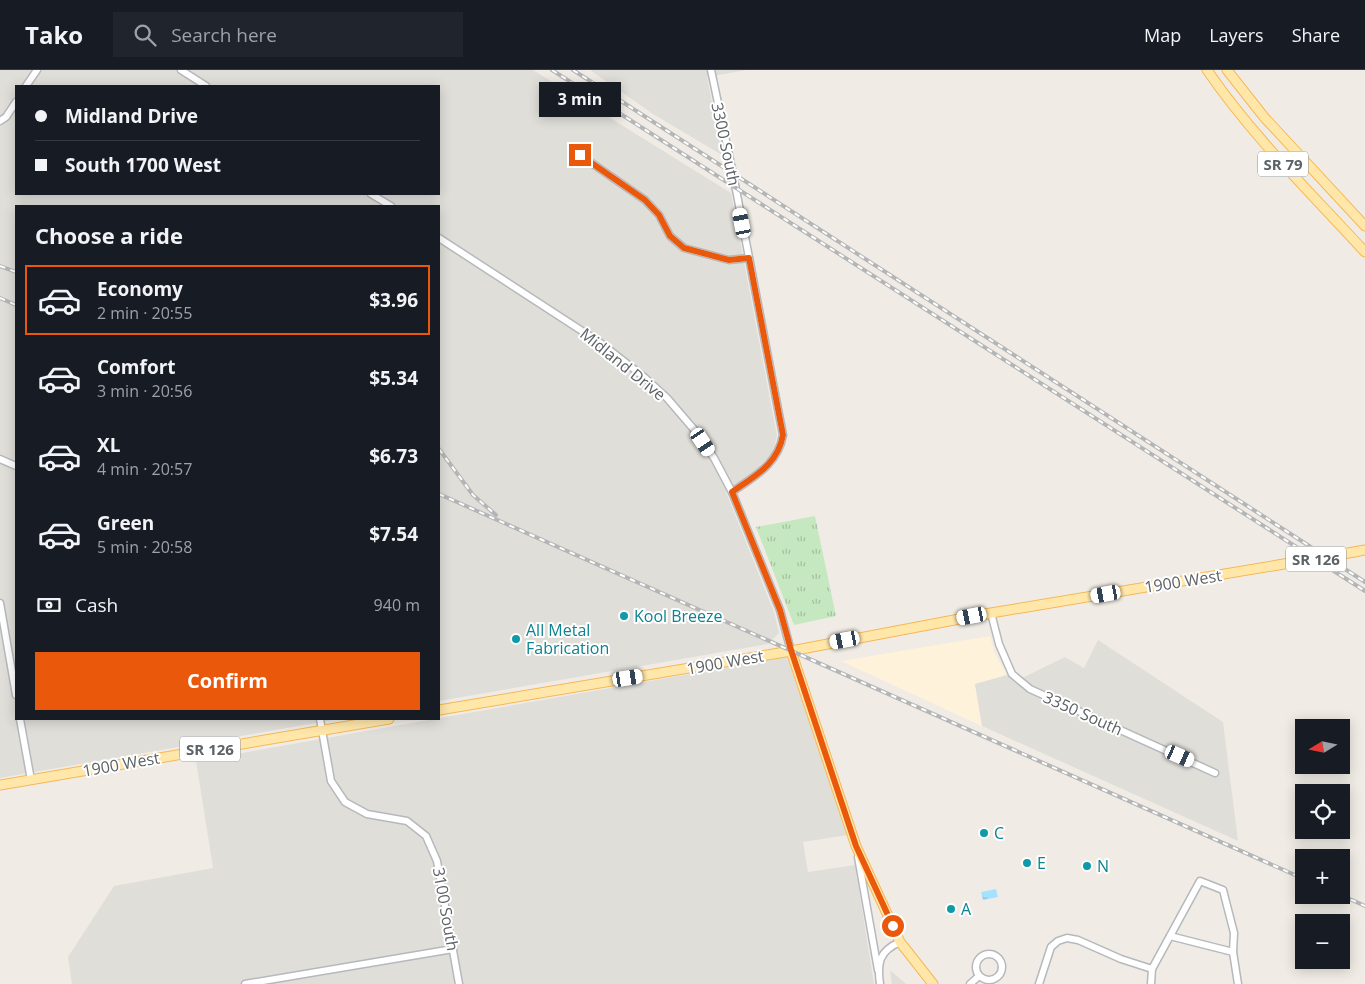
<!DOCTYPE html>
<html lang="en">
<head>
<meta charset="utf-8">
<style>
	body { margin:0; font-family:"Open Sans",sans-serif; background:#20242c; color:#f1f3f6; height:100vh; display:flex; flex-direction:column; font-size:19px; white-space:nowrap }
	* { box-sizing:border-box; margin:0 }
	p { font-size:16px; color:#9ea1a6 }
	.icon { flex:none; width:28px; height:28px; fill:none; stroke:currentColor; stroke-width:2; stroke-linecap:round; stroke-linejoin:round }
	.map { position:relative; flex:1; overflow:hidden }
	.drawer { position:absolute; left:15px; top:135px; width:425px; height:515px; display:flex; flex-direction:column; background:#171b24; border-radius:0px; box-shadow:0 2px 12px #0003 }
	.drawer>* { flex:none }
	.banner { position:absolute; left:15px; top:15px; width:425px; height:110px; border-radius:0px; box-shadow:0 2px 12px #0003; display:grid; align-content:center; height:110px; padding:0 20px; background:#171b24 }
	.needle { width:32px; rotate:260deg }
	.tools { position:absolute; left:1295px; top:649px; display:grid; gap:10px }
	.tools a { display:grid; place-items:center; width:55px; height:55px; border-radius:0px; background:#171b24; box-shadow:0 2px 12px #0003; font-size:25px }
	.end { position:absolute; width:22px; height:22px; margin:-11px; border:6px solid #ea580c; background:#fff; box-shadow:0 0 0 2px #fff }
	.from { border-radius:50% }
	.bubble { position:absolute; height:35px; border-radius:0px; background:#171b24; box-shadow:0 2px 12px #0003; font-size:16px; font-weight:700; line-height:35px; text-align:center }
	.car { position:absolute; width:15px; height:30px; margin:-15px -8px; border-radius:6px; box-shadow:0 0 4px 1px #0007; background:linear-gradient(#fff 24%,#345 0 40%,#fff 0 76%,#345 0 86%,#fff 0) }
	.banner b { display:flex; align-items:center; gap:18px; height:48px; font-size:19px }
	.banner b+b { border-top:1px solid #363941 }
	.banner i { width:12px; height:12px; background:#f1f3f6 }
	ul { padding:0; list-style:none }
	li { display:flex; align-items:center; gap:15px; height:70px; margin:0 10px 8px; padding:0 10px; border:2px solid transparent; border-radius:0px }
	li div { flex:1 }
	li b { display:block; font-size:19px }
	li em { font-style:normal; font-weight:700 }
	li.current { border-color:#ea580c }
	li>.icon { width:45px; height:45px; stroke-width:1.5 }
	h2 { padding:0 20px; font-size:22px; line-height:60px }
	.pay { display:flex; align-items:center; gap:12px; height:55px; padding:0 20px; font-size:19px }
	.pay p { margin-inline-start:auto }
	.primary-button { display:flex; gap:10px; margin-top:auto; padding:10px 20px }
	.primary-button a { flex:1; height:58px; border-radius:0px; background:#ea580c; color:#fff; font-size:20px; font-weight:700; line-height:58px; text-align:center }
	header { display:flex; align-items:center; gap:30px; box-sizing:border-box; height:70px; padding:0 25px; background:#171b24; border-bottom:1px solid #363941 }
	header strong { font-size:24px }
	nav { display:flex; gap:28px; margin-inline-start:auto; font-size:18px }
	.search { width:350px; height:45px; background:#20242c; display:flex; align-items:center; gap:12px; box-sizing:border-box; padding:0 18px; border-radius:0px; color:#9ea1a6; font-size:19px }
	.map>svg:first-child { display:block }
	.commercial { fill:#fff2da }
	.industrial { fill:#e0ded9; fill-rule:evenodd }
	.grass { fill:url(#grass-tufts) }
	.water { fill:url(#water-ripples) }
	.lines { fill:none; stroke-linecap:round; stroke-linejoin:round }
	.minor-casing { stroke:#b5b8bc; stroke-width:9 }
	.major-casing { stroke:#f7b756; stroke-width:11 }
	.minor { stroke:#fff; stroke-width:6 }
	.major { stroke:#ffe7aa; stroke-width:9 }
	.rail-casing { stroke:#b4b5b6; stroke-width:4 }
	.rail { stroke:#fff; stroke-width:2; stroke-dasharray:5.5; stroke-linecap:butt }
	.major-bridge-casing { stroke:#f7b756; stroke-width:11; stroke-linecap:butt }
	.major-bridge { stroke:#ffe7aa; stroke-width:9 }
	.route { stroke:#ea580c; stroke-width:6 }
	.culture-dot { fill:#0f9aa8; stroke:#fff; stroke-width:2 }
	.labels { text-anchor:middle; dominant-baseline:central; stroke-width:4; stroke-linejoin:round; paint-order:stroke }
	.shield { fill:#fff; stroke:#8d9194; stroke-width:1 }
	.shield-label { font-size:15px; font-weight:bold; fill:#5c6266 }
	.street-label { font-size:16px; fill:#5c6266; stroke:#fff }
	.culture-label { font-size:16px; fill:#0d838f; stroke:#fff; text-anchor:start }
</style>
</head>
<body>
<header>
<strong>Tako</strong>
<div class="search"><svg class="icon" aria-label="search" viewBox="0 0 24 24"><circle cx="10" cy="10" r="6"/><path d="M15 15l6 6"/></svg>Search here</div>
<nav><a>Map</a><a>Layers</a><a>Share</a></nav>
</header>
<div class="map">
<svg width="1365" height="914" viewBox="0 0 1365 914">
	<defs>
		<pattern id="grass-tufts" width="24" height="20" patternUnits="userSpaceOnUse" patternTransform="scale(1.25)"><rect width="24" height="20" fill="#c5e8c0"/><path d="M3 7l-1-3M5 7V3M7 7l1-3M15 17l-1-3M17 17v-4M19 17l1-3" fill="none" stroke="#a3bfa0"/></pattern>
		<pattern id="water-ripples" width="26" height="14" patternUnits="userSpaceOnUse" patternTransform="scale(1.25)"><rect width="26" height="14" fill="#a5e2ff"/><path d="M2 4q2-2 4 0t4 0M15 11q2-2 4 0t4 0" fill="none" stroke="#8abbd2"/></pattern>
	</defs>
	<rect width="100%" height="100%" fill="#f0ece5"/>
	<path class="commercial" d="M990,566L994,582L1007,605L975,615L982,656L841,591Z"/>
	<g class="industrial">
		<path d="M0,0H533L731,123L777,366L772,384L755,400L726,422L774,542L779,563L768,574L439,631V136H16V649H339L0,708ZM16,16H439V124H16Z"/>
		<path d="M590,0H747L707,7L722,85L653,44Z"/>
		<path d="M1098,570L1223,652L1238,771L982,656L975,614L1007,605L1022,608L1065,587L1084,598Z"/>
		<path d="M787,587L848,765L803,772L808,802L855,795L874,914H72L68,887L114,816L213,798L196,691Z"/>
		<path d="M890,900L906,914H892Z"/>
	</g>
	<path class="grass" d="M815,446L836,546L794,555L756,457Z"/>
	<path class="water" d="M996,819L998,827L983,830L981,822Z"/>
	<g class="lines">
		<g class="minor-casing">
			<g id="minor">
				<path d="M181,0L206,16"/>
				<path d="M711,0L733,104L783,365C778,394 755,406 732,422"/>
				<path d="M26,16L37,0"/>
				<path d="M0,51L6,47L16,32"/>
				<path d="M580,85L645,130L659,145L670,166L684,178L729,190L749,188"/>
				<path d="M371,124L391,136"/>
				<path d="M439,168L602,274L644,307L667,328L697,363L714,388L732,422L780,540L791,581"/>
				<path d="M0,389L16,396"/>
				<path d="M0,533L16,625"/>
				<path d="M991,543L999,574L1012,604L1030,619L1215,703"/>
				<path d="M20,649L31,710"/>
				<path d="M320,649L331,711L345,732L367,744L407,751L426,766L437,791L459,914"/>
				<path d="M858,787L878,900"/>
				<path d="M1170,866L1233,882"/>
				<circle cx="989" cy="897" r="13"/>
				<path d="M245,914L453,879"/>
				<path d="M880,914C877,893 879,881 900,872"/>
				<path d="M970,914L979,906"/>
				<path d="M1039,914L1051,877L1058,871L1067,868L1078,870L1121,889L1152,899"/>
				<path d="M1151,914L1152,899L1200,811L1223,820L1234,863L1233,882L1238,914"/>
			</g>
		</g>
		<g class="major-casing">
			<g id="major">
				<path d="M1207,0C1253,67 1311,123 1365,182"/>
				<path d="M1227,0L1264,47L1365,156"/>
				<path d="M1354,482L1365,480"/>
				<path d="M791,581L856,776L900,872L933,914"/>
				<path d="M439,640L791,581L991,543L1278,495"/>
				<path d="M0,715L389,649"/>
			</g>
		</g>
		<use href="#minor" class="minor"/>
		<use href="#major" class="major"/>
		<g class="rail-casing">
			<g id="rail">
				<path d="M552,0L1365,521"/>
				<path d="M573,0L1365,512"/>
				<path d="M0,196L16,202"/>
				<path d="M0,228L16,235"/>
				<path d="M439,379L473,425L496,445"/>
				<path d="M439,424L1304,809"/>
				<path d="M1341,825L1365,836"/>
			</g>
		</g>
		<use href="#rail" class="rail"/>
		<g class="major-bridge-casing">
			<path id="major-bridge" d="M1278,495L1354,482"/>
		</g>
		<use href="#major-bridge" class="major-bridge"/>
	</g>
	<g class="lines">
		<path class="route" d="M580,85L645,130L659,145L670,166L684,178L729,190L749,188L783,365C778,394 755,406 732,422L780,540L791,580L856,776L893,856"/>
	</g>
	<g class="culture-dot">
		<circle cx="624" cy="546" r="5"/>
		<circle cx="516" cy="569" r="5"/>
		<circle cx="984" cy="763" r="5"/>
		<circle cx="1027" cy="793" r="5"/>
		<circle cx="1087" cy="796" r="5"/>
		<circle cx="951" cy="839" r="5"/>
	</g>
	<g class="labels">
		<g class="shield">
			<rect x="1258" y="81.5" width="50" height="25" rx="4"/>
			<rect x="1286" y="476.5" width="60" height="25" rx="4"/>
			<rect x="180" y="666.5" width="60" height="25" rx="4"/>
		</g>
		<g class="shield-label">
			<text x="1283" y="94">SR 79</text>
			<text x="1316" y="489">SR 126</text>
			<text x="210" y="679">SR 126</text>
		</g>
		<g class="street-label">
			<text transform="translate(726 74) rotate(78)">3300 South</text>
			<text transform="translate(623 294) rotate(39)">Midland Drive</text>
			<text transform="translate(1183 511) rotate(-9)">1900 West</text>
			<text transform="translate(725 592) rotate(-10)">1900 West</text>
			<text transform="translate(1083 643) rotate(24)">3350 South</text>
			<text transform="translate(121 694) rotate(-10)">1900 West</text>
			<text transform="translate(446 839) rotate(80)">3100 South</text>
		</g>
		<g class="culture-label">
			<text x="634" y="546">Kool Breeze</text>
			<text x="526" y="560">All Metal<tspan x="526" dy="18">Fabrication</tspan></text>
			<text x="994" y="763">C</text>
			<text x="1037" y="793">E</text>
			<text x="1097" y="796">N</text>
			<text x="961" y="839">A</text>
		</g>
	</g>
</svg>
<div class="tools">
<a><svg class="needle" viewBox="-14 -14 28 28"><path d="M0-13l5 13h-10z" fill="#e53935"/><path d="M0 13l5-13h-10z" fill="#9ea1a6"/></svg></a>
<a><svg class="icon" aria-label="locate" viewBox="0 0 24 24"><circle cx="12" cy="12" r="6"/><path d="M12 2v4M12 18v4M2 12h4M18 12h4"/></svg></a>
<a>+</a>
<a>−</a>
</div>
<i class="end from" style="left:893px;top:856px"></i>
<i class="end" style="left:580px;top:85px"></i>
<div class="bubble" style="left:539px;top:12px;width:82px">3 min</div>
<i class="car" style="left:742px;top:153px;rotate:349deg"></i>
<i class="car" style="left:703px;top:372px;rotate:146deg"></i>
<i class="car" style="left:1106px;top:524px;rotate:260deg"></i>
<i class="car" style="left:972px;top:546px;rotate:259deg"></i>
<i class="car" style="left:845px;top:570px;rotate:259deg"></i>
<i class="car" style="left:628px;top:608px;rotate:81deg"></i>
<i class="car" style="left:1180px;top:686px;rotate:114deg"></i>
<div class="banner">
<b><i class="from"></i>Midland Drive</b>
<b><i></i>South 1700 West</b>
</div>
<section class="drawer">
<h2>Choose a ride</h2>
<ul>
<li class="current"><svg class="icon" aria-label="car" viewBox="0 0 24 24"><path d="M5 17H2v-5l4-1 3-4h7l3 4 3 1v5h-3M9 17h6M6 11h13"/><circle cx="7" cy="17" r="2"/><circle cx="17" cy="17" r="2"/></svg><div><b>Economy</b><p>2 min · 20:55</p></div><em>$3.96</em></li>
<li><svg class="icon" aria-label="car" viewBox="0 0 24 24"><path d="M5 17H2v-5l4-1 3-4h7l3 4 3 1v5h-3M9 17h6M6 11h13"/><circle cx="7" cy="17" r="2"/><circle cx="17" cy="17" r="2"/></svg><div><b>Comfort</b><p>3 min · 20:56</p></div><em>$5.34</em></li>
<li><svg class="icon" aria-label="car" viewBox="0 0 24 24"><path d="M5 17H2v-5l4-1 3-4h7l3 4 3 1v5h-3M9 17h6M6 11h13"/><circle cx="7" cy="17" r="2"/><circle cx="17" cy="17" r="2"/></svg><div><b>XL</b><p>4 min · 20:57</p></div><em>$6.73</em></li>
<li><svg class="icon" aria-label="car" viewBox="0 0 24 24"><path d="M5 17H2v-5l4-1 3-4h7l3 4 3 1v5h-3M9 17h6M6 11h13"/><circle cx="7" cy="17" r="2"/><circle cx="17" cy="17" r="2"/></svg><div><b>Green</b><p>5 min · 20:58</p></div><em>$7.54</em></li>
</ul>
<div class="pay"><svg class="icon" aria-label="cash" viewBox="0 0 24 24"><path d="M3 7h18v10H3z"/><circle cx="12" cy="12" r="2"/></svg>Cash<p>940 m</p></div>
<div class="primary-button"><a>Confirm</a></div>
</section>
</div>
</body>
</html>
